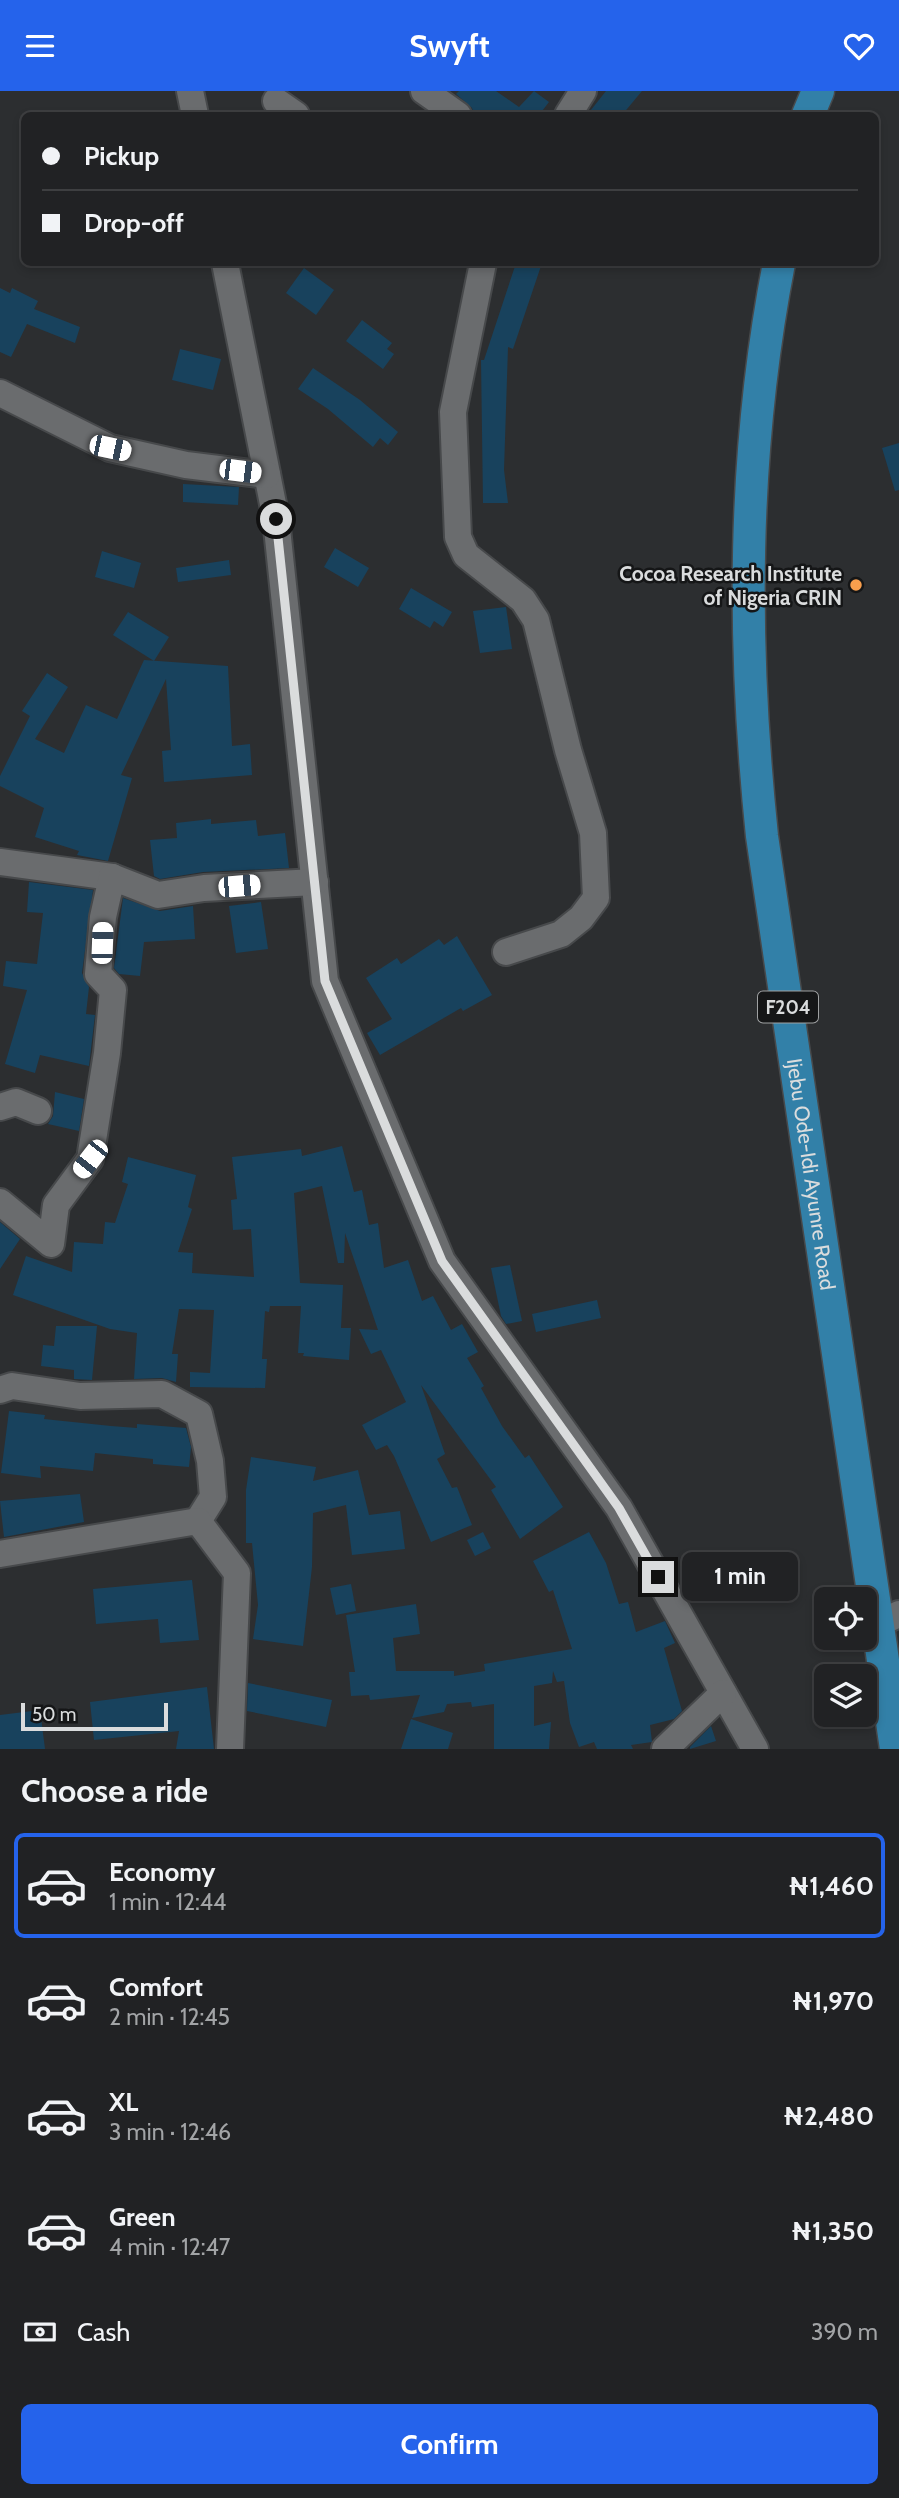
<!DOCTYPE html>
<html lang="en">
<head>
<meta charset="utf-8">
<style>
	body { margin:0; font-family:Cabin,sans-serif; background:#2d2f31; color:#f1f3f6; height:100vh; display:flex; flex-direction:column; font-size:26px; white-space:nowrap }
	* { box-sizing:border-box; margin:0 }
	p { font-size:23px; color:#a2a4a6 }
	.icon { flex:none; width:38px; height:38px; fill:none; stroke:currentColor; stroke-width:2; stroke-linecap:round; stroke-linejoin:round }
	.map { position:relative; height:1658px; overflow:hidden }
	.sheet { display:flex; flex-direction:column; background:#212224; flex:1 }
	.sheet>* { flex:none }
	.banner { position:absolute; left:21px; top:21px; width:858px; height:154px; border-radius:10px; box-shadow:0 4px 10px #0003,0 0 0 2px #3e3f41; display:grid; align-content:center; height:154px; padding:0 21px; background:#212224 }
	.buttons { position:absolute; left:814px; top:1496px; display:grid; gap:14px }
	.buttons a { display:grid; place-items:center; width:63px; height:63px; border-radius:10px; background:#212224; box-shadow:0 4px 10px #0003,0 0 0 2px #3e3f41; font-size:35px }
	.scale { position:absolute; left:21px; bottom:18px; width:147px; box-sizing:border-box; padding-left:7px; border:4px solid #dadcdd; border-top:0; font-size:19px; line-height:24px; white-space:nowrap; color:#dadcdd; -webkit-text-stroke:5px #151617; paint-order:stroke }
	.end { position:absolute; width:32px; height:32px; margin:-16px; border:9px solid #dadcdd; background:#111; box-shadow:0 0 0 4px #111 }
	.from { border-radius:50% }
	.bubble { position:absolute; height:49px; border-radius:10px; background:#212224; box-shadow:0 4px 10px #0003,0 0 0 2px #3e3f41; font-size:23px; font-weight:700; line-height:49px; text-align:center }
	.car { position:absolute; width:21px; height:42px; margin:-21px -10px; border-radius:9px; box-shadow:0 0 5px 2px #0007; background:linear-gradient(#fff 24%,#345 0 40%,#fff 0 76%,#345 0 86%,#fff 0) }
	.banner b { display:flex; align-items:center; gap:24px; height:66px; font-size:26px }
	.banner b+b { border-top:2px solid #3e3f41 }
	.banner i { width:18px; height:18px; background:#f1f3f6 }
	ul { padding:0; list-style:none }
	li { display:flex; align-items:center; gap:21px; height:105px; margin:0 14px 10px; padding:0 7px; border:4px solid transparent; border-radius:10px }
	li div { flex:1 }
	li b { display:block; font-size:26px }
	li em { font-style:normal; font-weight:700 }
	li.active { border-color:#2563eb }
	li>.icon { width:63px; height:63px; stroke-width:1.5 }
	h2 { padding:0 21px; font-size:32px; line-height:84px }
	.pay { display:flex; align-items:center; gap:18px; height:77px; padding:0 21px; font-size:26px }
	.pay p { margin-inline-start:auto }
	.primary-button { display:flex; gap:14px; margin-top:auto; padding:14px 21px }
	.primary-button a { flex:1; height:80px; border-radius:10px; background:#2563eb; color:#fff; font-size:28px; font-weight:700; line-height:80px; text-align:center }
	header { display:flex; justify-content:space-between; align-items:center; height:91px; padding:0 21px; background:#2563eb; color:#fff; font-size:32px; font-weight:700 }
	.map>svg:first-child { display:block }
	.building { fill:#18425d }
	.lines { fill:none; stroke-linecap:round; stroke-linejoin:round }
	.minor-casing { stroke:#47494b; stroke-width:30 }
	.major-casing { stroke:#47494b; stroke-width:35 }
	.minor { stroke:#6a6c6e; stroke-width:26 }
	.major { stroke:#3280a8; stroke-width:32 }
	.route { stroke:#dadcdd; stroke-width:9 }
	.poi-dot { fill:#f99f4d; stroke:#151617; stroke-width:2.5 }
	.labels { text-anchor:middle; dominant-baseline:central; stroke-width:5; stroke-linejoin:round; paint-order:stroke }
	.shield { fill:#151617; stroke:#9fa1a2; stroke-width:2 }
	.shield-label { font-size:19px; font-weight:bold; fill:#dadcdd }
	.poi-label { font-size:21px; font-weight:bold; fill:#dadcdd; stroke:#151617; text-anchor:end }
	.street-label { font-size:21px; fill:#dadcdd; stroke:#151617 }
</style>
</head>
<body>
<header><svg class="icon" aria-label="menu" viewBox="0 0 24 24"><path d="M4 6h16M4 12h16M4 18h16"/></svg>Swyft<svg class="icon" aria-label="heart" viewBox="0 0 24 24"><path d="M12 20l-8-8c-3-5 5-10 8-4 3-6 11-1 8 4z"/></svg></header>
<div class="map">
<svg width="899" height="1658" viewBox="0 0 899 1658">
	<rect width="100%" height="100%" fill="#2c2e30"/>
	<g class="building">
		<path d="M459,0H496L519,16L534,0L549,11L539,24H474L472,17L456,3Z"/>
		<path d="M606,0H642L622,24H587Z"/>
		<path d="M516,172H542L513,258L508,256L504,379L508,412H483L481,269H484Z"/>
		<path d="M304,177L334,199L316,224L286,202Z"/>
		<path d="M0,197L10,202L12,197L38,210L34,218L80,236L75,252L27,233L11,266L0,261Z"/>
		<path d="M362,229L392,252L387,258L394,263L383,278L346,250Z"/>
		<path d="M180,258L221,268L213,299L172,289Z"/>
		<path d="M313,277L360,309L398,341L388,354L380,347L373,356L328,318L298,298Z"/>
		<path d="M899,352V399L895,400L882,357Z"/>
		<path d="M183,393L239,396L238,414L183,411Z"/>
		<path d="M335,457L369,477L358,496L324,476Z"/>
		<path d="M102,460L141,472L134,497L95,486Z"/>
		<path d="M229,469L231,484L178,491L176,477Z"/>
		<path d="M411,497L452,521L443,536L434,530L430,537L399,518Z"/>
		<path d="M506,516L512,558L480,562L473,520Z"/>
		<path d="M128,521L169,546L154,570L113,544Z"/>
		<path d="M144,569L228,575L232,655L250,653L252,684L164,691L162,660L171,659L166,588L121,684L132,687L108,770L77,764L79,760L35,746L44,717L0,695V685L30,625L22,620L47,582L68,596L35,648L64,662L86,614L117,628Z"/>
		<path d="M211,728V733L256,729L258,745L285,742L289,777L203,781L160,788L154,785L150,749L177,747L176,732Z"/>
		<path d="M29,791L93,799L82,882L89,896L86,923L95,924L89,975L40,964L35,982L5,973L27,899L3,895L6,870L37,873L43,822L27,821Z"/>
		<path d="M123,807L160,820L193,815L195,848L144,851L140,885L119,883L114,877Z"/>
		<path d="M261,811L268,858L236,862L229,815Z"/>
		<path d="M457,845L492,904L463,920L461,917L380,964L367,942L392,928L366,887L397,867L401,873L439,848L444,854Z"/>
		<path d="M55,1001L84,1008L79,1040L48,1033L53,1025Z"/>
		<path d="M342,1055L354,1101L362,1099L369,1134L378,1132L384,1177L408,1169L422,1210L433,1205L451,1239L462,1233L478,1261L467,1267L484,1295L481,1297L502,1335L525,1367L529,1364L563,1416L520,1448L491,1399L496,1396L421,1294L445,1363L437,1368L452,1397L457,1396L472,1434L431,1451L394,1365L387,1354L376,1359L362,1334L406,1311L381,1259L371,1263L359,1238L378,1239L345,1142L344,1172H338L322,1095L294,1102L300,1192L343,1194L341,1237H351L349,1269L303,1265L304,1262H298L301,1215H270L269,1221L265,1220L262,1268H267L265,1297L190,1296V1281L210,1282L214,1219L179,1218L172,1263H178L176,1291L162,1287L134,1288L137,1242L110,1238L13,1204L26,1165L72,1181L74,1151L103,1153L105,1131L115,1132L128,1093L122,1091L128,1066L196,1084L188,1116L192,1118L178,1161L193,1162L192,1182L254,1186L251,1138L233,1139L231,1109L237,1108L232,1066L301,1058L302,1065Z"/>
		<path d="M0,1131L20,1148L0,1178Z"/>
		<path d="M510,1174L522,1230L506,1233L501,1225L491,1177Z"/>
		<path d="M597,1209L601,1227L536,1241L532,1223Z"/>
		<path d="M56,1235H97L92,1289L74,1288V1279L41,1275L43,1254L54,1255Z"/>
		<path d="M9,1320L45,1324L44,1328L111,1335L137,1337V1333L186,1337L191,1356L189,1376L153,1373V1368L95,1362L93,1380L40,1375L41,1387L1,1382Z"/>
		<path d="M251,1366L316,1376L313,1390L358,1379L369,1424L400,1420L405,1458L352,1464L346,1414L313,1422L312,1476L303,1555L253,1548L258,1514L252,1452H246V1399Z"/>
		<path d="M80,1403L84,1431L4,1446L0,1410Z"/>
		<path d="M483,1441L491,1457L475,1465L467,1449Z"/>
		<path d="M589,1441L606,1472L619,1513L628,1511L636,1541L665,1530L675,1552L664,1557L682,1620L674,1628L650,1634L652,1651L631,1654L633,1658H597L594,1651L579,1656L570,1632L564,1590L557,1591L553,1580L552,1592L534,1595V1635L551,1631L549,1658H494V1613L472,1616L471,1611L447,1613L444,1621L412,1627L420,1604L370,1609L369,1604L351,1605L349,1581H355L346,1524L416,1513L420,1543L393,1547L396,1580H454V1585L485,1580L484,1573L572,1558L553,1499L549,1501L533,1470Z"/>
		<path d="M192,1489L199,1549L160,1552L158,1528L96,1533L93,1498Z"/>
		<path d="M351,1493L356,1520L336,1524L330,1497Z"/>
		<path d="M248,1592L332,1609L326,1636L247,1620Z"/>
		<path d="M207,1596L214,1658H176L179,1640L94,1649L90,1611Z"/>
		<path d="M40,1619L45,1658H0V1624Z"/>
		<path d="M411,1628L453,1642L448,1658H401Z"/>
		<path d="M711,1635L716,1650L690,1658V1656Z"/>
	</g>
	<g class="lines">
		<g class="minor-casing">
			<g id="minor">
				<path d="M190,0L195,24"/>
				<path d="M424,0L458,24"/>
				<path d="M276,10L296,24"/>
				<path d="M568,24L583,0"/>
				<path d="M225,172L276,428L325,890L442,1170L619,1417L755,1658"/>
				<path d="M483,172L453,321L458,446L466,464L523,509L536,529L568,659L593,742L596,807L581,827L561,843L506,861"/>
				<path d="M0,302L110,357L186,374L267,384"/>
				<path d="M0,771L112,786"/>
				<path d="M0,1016L16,1011L38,1020"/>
				<path d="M0,1111L51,1153L56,1114L90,1068L107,962L113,899L98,883L103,826L112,786L158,804L204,797L315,791"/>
				<path d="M0,1299L12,1295L80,1305L162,1303L199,1323L210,1370L213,1406L198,1430"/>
				<path d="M0,1463L198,1430L237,1482L230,1658"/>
				<path d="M877,1533L899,1523"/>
				<path d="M665,1658L723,1602"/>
			</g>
		</g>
		<g class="major-casing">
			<g id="major">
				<path d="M808,24L818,0"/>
				<path id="s1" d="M779,172C742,362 742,552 762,745L896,1658"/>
			</g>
		</g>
		<use href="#minor" class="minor"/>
		<use href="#major" class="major"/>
	</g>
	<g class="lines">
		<path class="route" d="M276,428L325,890L442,1170L619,1417L658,1486"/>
	</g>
	<circle class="poi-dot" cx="856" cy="494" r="7"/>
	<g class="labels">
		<rect class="shield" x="758" y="900.5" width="60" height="31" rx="5"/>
		<g class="shield-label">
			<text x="788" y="916">F204</text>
		</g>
		<g class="poi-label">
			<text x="842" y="482">Cocoa Research Institute<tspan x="842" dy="24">of Nigeria CRIN</tspan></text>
		</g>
		<g class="street-label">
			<text stroke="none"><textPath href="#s1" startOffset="917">Ijebu Ode-Idi Ayunre Road</textPath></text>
		</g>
	</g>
</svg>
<div class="buttons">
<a><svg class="icon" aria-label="locate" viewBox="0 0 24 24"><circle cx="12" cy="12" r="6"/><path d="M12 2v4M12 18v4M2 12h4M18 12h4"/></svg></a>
<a><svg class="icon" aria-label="layers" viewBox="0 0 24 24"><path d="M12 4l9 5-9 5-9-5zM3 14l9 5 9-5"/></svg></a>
</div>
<div class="scale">50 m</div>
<i class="end from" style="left:276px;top:428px"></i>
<i class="end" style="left:658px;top:1486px"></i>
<div class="bubble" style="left:682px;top:1461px;width:116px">1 min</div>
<i class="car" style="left:110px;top:357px;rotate:102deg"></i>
<i class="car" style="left:240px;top:380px;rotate:97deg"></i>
<i class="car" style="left:239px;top:795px;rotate:85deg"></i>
<i class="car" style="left:102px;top:852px;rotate:2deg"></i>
<i class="car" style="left:90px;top:1068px;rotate:218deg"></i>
<div class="banner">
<b><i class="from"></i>Pickup</b>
<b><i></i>Drop-off</b>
</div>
</div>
<section class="sheet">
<h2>Choose a ride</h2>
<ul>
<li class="active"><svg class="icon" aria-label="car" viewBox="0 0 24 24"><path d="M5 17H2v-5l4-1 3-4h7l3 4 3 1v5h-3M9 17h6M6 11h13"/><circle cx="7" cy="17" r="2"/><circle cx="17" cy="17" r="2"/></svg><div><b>Economy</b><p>1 min · 12:44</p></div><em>₦1,460</em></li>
<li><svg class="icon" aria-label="car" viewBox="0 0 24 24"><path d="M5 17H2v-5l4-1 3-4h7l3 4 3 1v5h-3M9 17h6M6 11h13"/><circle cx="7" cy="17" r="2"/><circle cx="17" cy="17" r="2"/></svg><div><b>Comfort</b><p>2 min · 12:45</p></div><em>₦1,970</em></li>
<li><svg class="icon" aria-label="car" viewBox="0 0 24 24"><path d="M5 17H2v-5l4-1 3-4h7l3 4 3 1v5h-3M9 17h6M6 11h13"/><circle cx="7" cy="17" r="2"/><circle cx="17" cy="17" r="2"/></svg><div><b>XL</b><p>3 min · 12:46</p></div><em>₦2,480</em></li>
<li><svg class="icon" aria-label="car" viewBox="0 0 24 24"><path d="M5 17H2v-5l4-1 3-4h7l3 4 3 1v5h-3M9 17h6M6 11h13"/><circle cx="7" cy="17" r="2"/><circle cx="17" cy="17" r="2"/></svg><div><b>Green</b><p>4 min · 12:47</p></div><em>₦1,350</em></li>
</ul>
<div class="pay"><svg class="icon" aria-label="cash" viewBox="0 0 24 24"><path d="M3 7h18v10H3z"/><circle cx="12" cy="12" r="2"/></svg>Cash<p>390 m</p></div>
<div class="primary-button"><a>Confirm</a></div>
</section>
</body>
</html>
